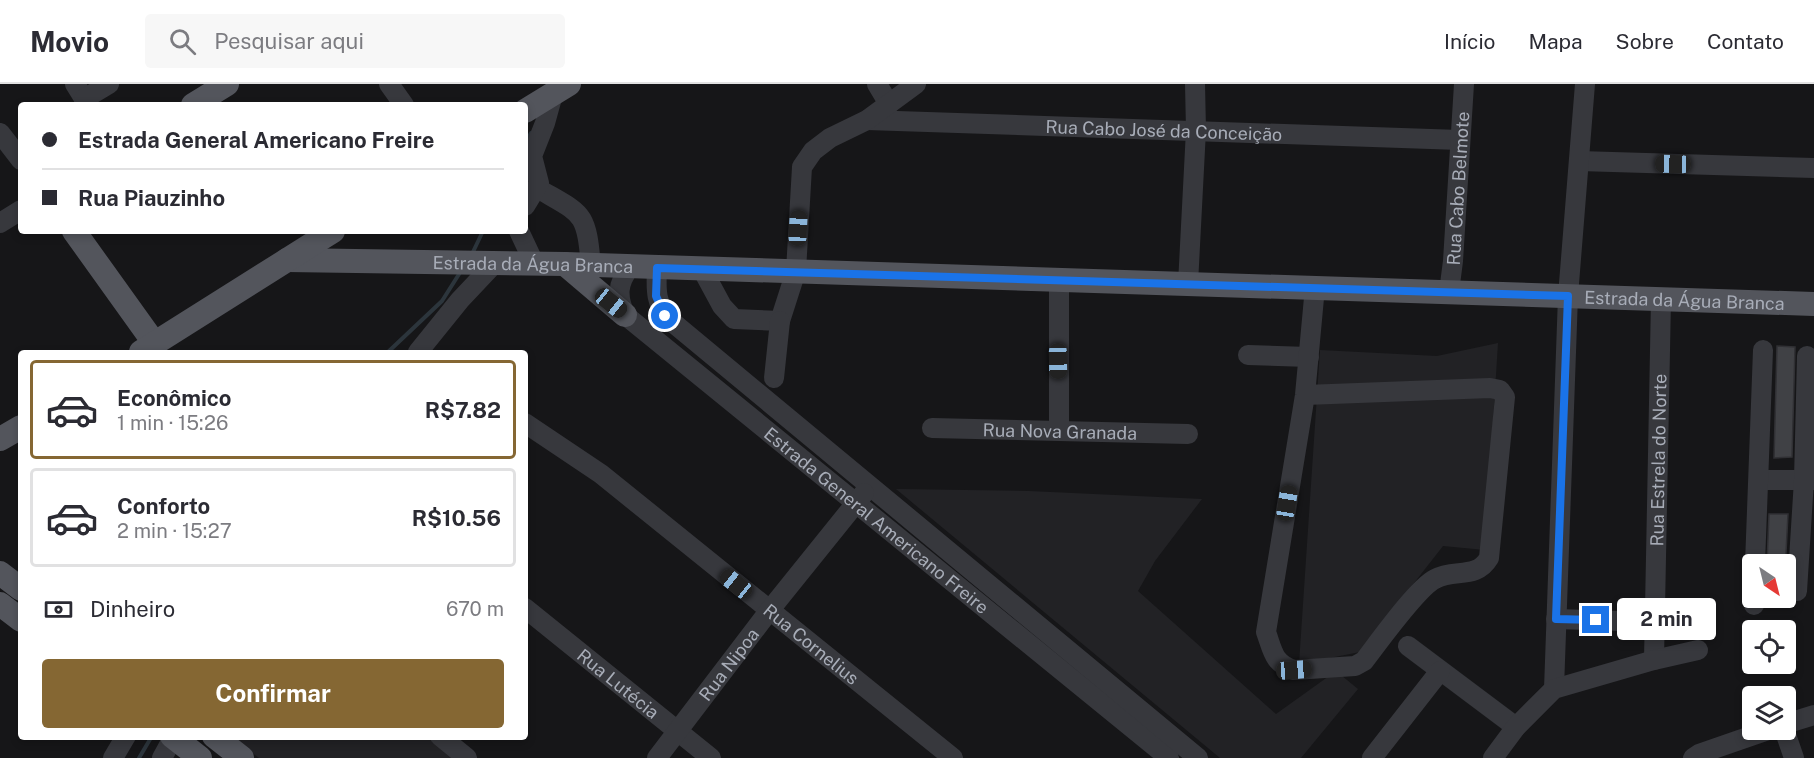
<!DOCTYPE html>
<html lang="pt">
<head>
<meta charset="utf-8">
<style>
	body { margin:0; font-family:"Public Sans",sans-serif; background:#f7f7f7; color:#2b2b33; height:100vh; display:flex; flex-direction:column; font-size:22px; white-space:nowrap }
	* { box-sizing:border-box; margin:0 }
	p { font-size:20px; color:#7c7c81 }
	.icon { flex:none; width:33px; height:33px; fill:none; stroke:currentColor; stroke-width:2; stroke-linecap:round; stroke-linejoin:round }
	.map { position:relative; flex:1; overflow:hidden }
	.side { position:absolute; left:18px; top:266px; width:510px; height:390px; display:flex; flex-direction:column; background:#fff; border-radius:6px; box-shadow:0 3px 9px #0003 }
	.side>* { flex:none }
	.banner { position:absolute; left:18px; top:18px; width:510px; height:132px; border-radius:6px; box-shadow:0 3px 9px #0003; display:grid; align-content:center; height:132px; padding:0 24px; background:#fff }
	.needle { width:39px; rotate:145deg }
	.tools { position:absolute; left:1742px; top:470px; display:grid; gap:12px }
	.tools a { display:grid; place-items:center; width:54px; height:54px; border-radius:6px; background:#fff; box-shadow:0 3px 9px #0003; font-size:30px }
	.end { position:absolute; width:27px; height:27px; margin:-14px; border:8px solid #1a73e8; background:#fff; box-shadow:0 0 0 3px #fff }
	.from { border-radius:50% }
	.bubble { position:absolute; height:42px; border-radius:6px; background:#fff; box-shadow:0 3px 9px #0003; font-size:20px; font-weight:700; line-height:42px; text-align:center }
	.car { position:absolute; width:18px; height:36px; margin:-18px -9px; border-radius:8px; box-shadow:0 0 4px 2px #0007; background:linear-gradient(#222 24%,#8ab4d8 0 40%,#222 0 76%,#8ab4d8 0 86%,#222 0) }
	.banner b { display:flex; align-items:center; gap:21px; height:57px; font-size:22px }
	.banner b+b { border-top:2px solid #e1e1e2 }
	.banner i { width:15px; height:15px; background:#2b2b33 }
	ul { padding:10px 0 0; list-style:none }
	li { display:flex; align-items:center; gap:18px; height:99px; margin:0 12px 9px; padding:0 12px; border:3px solid #e1e1e2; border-radius:6px }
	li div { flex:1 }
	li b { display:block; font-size:22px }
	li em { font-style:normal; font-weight:700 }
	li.on { border-color:#856733 }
	li>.icon { width:54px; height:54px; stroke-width:1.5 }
	.pay { display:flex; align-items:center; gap:15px; height:66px; padding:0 24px; font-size:22px }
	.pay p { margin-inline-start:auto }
	.button { display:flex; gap:12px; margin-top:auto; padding:12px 24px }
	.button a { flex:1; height:69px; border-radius:6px; background:#856733; color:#fff; font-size:24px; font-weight:700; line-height:69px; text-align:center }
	header { display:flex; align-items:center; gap:36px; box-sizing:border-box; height:84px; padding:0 30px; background:#fff; border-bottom:2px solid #e1e1e2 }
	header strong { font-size:28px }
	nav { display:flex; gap:33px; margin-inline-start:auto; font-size:21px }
	.search { width:420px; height:54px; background:#f7f7f7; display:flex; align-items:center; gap:15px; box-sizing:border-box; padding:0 21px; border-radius:6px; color:#7c7c81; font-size:22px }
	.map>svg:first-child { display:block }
	.built { fill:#222225 }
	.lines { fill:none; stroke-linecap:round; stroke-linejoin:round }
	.stream { stroke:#2c353c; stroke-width:4 }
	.building { fill:#404145; stroke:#303034; stroke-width:1.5 }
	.minor { stroke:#37383d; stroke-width:20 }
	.major { stroke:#53555c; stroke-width:24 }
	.route { stroke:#1a73e8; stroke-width:8 }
	.labels { text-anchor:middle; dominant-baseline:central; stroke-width:5; stroke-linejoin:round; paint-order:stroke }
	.street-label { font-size:18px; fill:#a8adb8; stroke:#111113 }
</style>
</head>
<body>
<header>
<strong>Movio</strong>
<div class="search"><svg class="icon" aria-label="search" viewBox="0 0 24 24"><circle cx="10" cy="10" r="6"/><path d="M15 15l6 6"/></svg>Pesquisar aqui</div>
<nav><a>Início</a><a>Mapa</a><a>Sobre</a><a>Contato</a></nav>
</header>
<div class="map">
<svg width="1814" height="674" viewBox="0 0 1814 674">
	<rect width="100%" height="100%" fill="#161618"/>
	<g class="built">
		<path d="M1498,259L1485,466L1443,462L1360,568L1299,580L1320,266L1437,272Z"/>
		<path d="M896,405L1029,407L1202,415L1155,477L1138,507L1276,630L1336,587L1358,605L1301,674H1220Z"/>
		<path d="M231,653H431L457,674H259Z"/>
	</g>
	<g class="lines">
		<g class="stream">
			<path d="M525,59L531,49"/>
			<path d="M472,170L483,147"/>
			<path d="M388,268L442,217L461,187"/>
			<path d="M139,674L152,652"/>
		</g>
	</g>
	<g class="building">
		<path d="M1777,262L1795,263L1792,373L1774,374Z"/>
		<path d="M1769,430H1788L1785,488V480H1767Z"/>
		<path d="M1766,513H1784L1783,519L1766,520Z"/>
	</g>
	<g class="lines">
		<g class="minor">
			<path d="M75,0L88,21"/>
			<path d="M389,0L404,21"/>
			<path d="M877,0L889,20"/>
			<path d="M84,15L109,0"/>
			<path id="s1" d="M867,36L1460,56"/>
			<path d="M0,49L21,76"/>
			<path d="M1579,77L1814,84"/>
			<path d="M537,104C583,131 586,126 591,182"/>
			<path d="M525,122L539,99L532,72L545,39L553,10"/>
			<path d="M0,139L21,126"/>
			<path d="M519,147L535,181"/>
			<path id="s2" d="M630,183C617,200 617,212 625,231L1169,674"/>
			<path d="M657,184C656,205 655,221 671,237L1198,674"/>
			<path d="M702,185L722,222L734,235L780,237L796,187L802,83L813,67L830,54L867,36L916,0"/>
			<path d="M1188,200L1196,46L1195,0"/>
			<path id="s3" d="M1449,208L1453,177L1464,0"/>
			<path d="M418,268L460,216L493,181"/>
			<path d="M1248,271L1309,273"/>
			<path d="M774,294L780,237"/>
			<path d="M1305,311L1490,304L1500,306L1505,313L1489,474C1476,496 1454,484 1435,495C1417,504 1378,559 1364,577L1355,582L1294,586C1273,579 1273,567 1266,548L1305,311L1315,203"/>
			<path id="s4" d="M525,339L601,390L953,674"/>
			<path id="s5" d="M932,344L1188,350"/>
			<path d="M1059,346V195"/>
			<path d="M1759,396H1814"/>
			<path d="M1755,480L1763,266"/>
			<path d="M1797,507L1804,396L1807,272"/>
			<path d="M1754,521V513"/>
			<path id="s6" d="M525,524L711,674"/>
			<path d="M1556,535L1654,538"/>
			<path d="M1408,562L1516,643"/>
			<path id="s7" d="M1654,576L1661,215"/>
			<path d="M1554,605L1568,212L1585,0"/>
			<path d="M1785,640L1814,631"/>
			<path d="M1784,645L1794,674"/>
			<path d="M440,652L467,674"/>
			<path d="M113,674L126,652"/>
			<path d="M162,674L174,652"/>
			<path id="s8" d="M657,674L769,527L864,409"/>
			<path d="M1372,674L1440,587"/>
			<path d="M1493,674L1516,643L1554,605L1654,576L1698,566"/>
			<path d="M1693,674L1699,670L1771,645"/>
		</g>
		<g class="major">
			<path d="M193,21L227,0"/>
			<path d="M525,27L569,0"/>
			<path d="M74,147L155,260"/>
			<path id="s9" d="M287,176L565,180L1814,220"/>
			<path d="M565,180L625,231"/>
			<path d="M141,268L333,147"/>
			<path d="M0,355L21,343"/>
			<path d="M0,489L21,505"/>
			<path d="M0,520L21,536"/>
			<path d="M172,652L200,674"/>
			<path d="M214,652L242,674"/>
		</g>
	</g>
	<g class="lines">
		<path class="route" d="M665,232L656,212L657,184L1568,212L1556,535L1596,536"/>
	</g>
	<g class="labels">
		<g class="street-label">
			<text stroke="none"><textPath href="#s1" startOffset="297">Rua Cabo José da Conceição</textPath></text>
			<text stroke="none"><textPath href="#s3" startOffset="104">Rua Cabo Belmote</textPath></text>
			<text stroke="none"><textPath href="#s9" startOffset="246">Estrada da Água Branca</textPath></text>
			<text stroke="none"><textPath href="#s9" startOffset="1398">Estrada da Água Branca</textPath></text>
			<text stroke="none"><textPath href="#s5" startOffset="128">Rua Nova Granada</textPath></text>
			<text stroke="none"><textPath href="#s7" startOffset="200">Rua Estrela do Norte</textPath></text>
			<text stroke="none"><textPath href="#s2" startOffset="376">Estrada General Americano Freire</textPath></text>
			<text stroke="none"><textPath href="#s4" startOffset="362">Rua Cornelius</textPath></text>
			<text stroke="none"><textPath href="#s8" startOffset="118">Rua Nipoa</textPath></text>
			<text stroke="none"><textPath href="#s6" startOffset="120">Rua Lutécia</textPath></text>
		</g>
	</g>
</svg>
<div class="tools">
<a><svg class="needle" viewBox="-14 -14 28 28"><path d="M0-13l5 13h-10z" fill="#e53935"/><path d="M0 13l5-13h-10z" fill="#7c7c81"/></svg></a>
<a><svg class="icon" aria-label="locate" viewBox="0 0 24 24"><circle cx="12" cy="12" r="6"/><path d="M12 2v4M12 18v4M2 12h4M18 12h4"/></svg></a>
<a><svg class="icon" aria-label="layers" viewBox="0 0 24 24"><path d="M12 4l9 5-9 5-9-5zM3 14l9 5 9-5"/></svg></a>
</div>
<i class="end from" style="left:665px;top:232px"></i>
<i class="end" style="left:1596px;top:536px"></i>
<div class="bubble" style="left:1617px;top:514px;width:99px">2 min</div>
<i class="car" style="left:1673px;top:80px;rotate:271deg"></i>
<i class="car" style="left:798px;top:144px;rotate:3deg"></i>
<i class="car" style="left:611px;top:219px;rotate:129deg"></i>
<i class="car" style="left:1058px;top:277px;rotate:179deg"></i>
<i class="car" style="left:1287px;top:419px;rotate:9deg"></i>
<i class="car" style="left:736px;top:500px;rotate:309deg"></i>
<i class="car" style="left:1294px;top:586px;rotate:86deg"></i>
<div class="banner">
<b><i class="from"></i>Estrada General Americano Freire</b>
<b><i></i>Rua Piauzinho</b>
</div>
<section class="side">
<ul>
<li class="on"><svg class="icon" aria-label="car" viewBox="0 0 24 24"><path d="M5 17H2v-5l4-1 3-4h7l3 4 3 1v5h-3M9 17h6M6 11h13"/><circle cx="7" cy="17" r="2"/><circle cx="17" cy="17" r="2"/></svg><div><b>Econômico</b><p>1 min · 15:26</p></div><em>R$7.82</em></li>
<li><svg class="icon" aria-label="car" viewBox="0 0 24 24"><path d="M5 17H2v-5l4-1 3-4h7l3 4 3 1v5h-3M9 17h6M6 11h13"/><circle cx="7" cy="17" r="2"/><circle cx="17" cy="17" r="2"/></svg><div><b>Conforto</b><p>2 min · 15:27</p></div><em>R$10.56</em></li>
</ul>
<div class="pay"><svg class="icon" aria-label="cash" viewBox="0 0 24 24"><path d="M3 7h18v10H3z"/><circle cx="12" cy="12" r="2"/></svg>Dinheiro<p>670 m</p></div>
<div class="button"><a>Confirmar</a></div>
</section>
</div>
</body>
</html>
